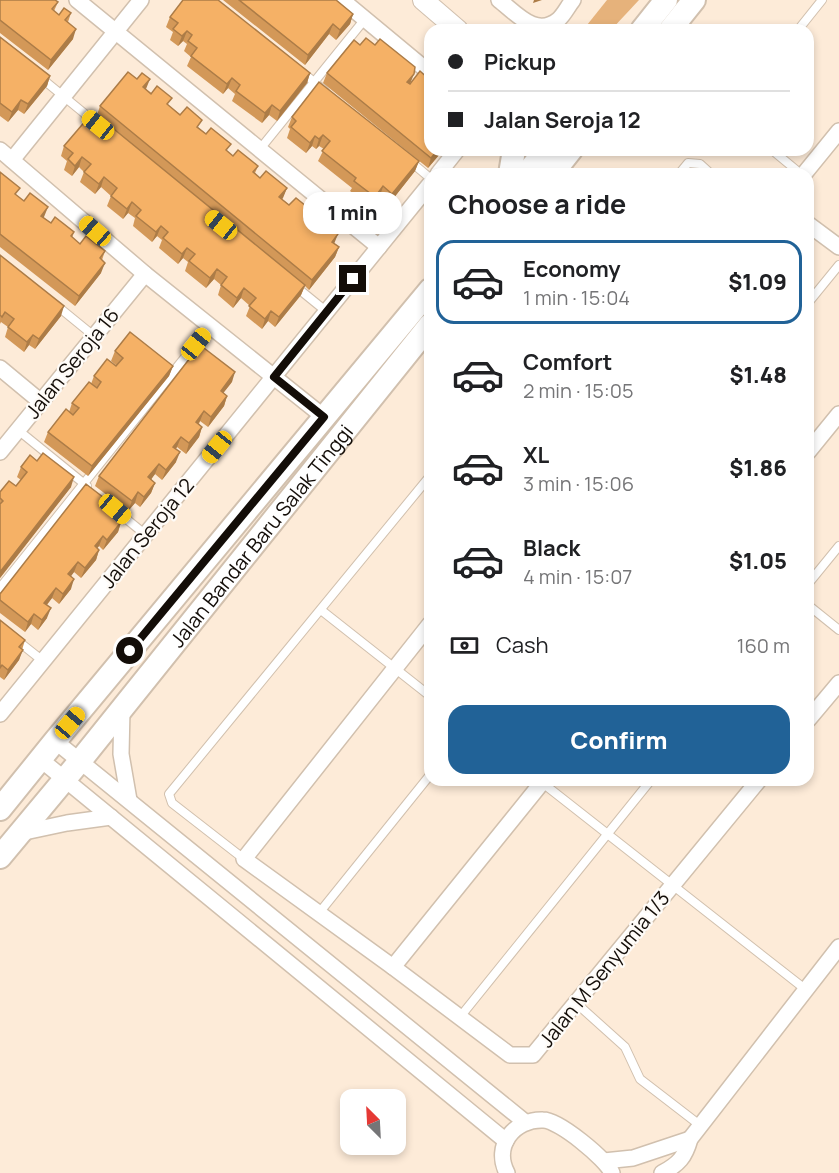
<!DOCTYPE html>
<html lang="en">
<head>
<meta charset="utf-8">
<style>
	body { margin:0; font-family:Manrope,sans-serif; background:#f6f6f6; color:#202124; height:100vh; display:flex; flex-direction:column; font-size:22px; white-space:nowrap }
	* { box-sizing:border-box; margin:0 }
	p { font-size:20px; color:#757577 }
	.icon { flex:none; width:33px; height:33px; fill:none; stroke:currentColor; stroke-width:2; stroke-linecap:round; stroke-linejoin:round }
	.map { position:relative; flex:1; overflow:hidden }
	.details { position:absolute; left:424px; top:168px; width:390px; height:618px; display:flex; flex-direction:column; background:#fff; border-radius:18px; box-shadow:0 3px 9px #0003 }
	.details>* { flex:none }
	.guide { position:absolute; left:424px; top:24px; width:390px; height:132px; border-radius:18px; box-shadow:0 3px 9px #0003; display:grid; align-content:center; height:132px; padding:0 24px; background:#fff }
	.needle { width:39px; rotate:336deg }
	.fabs { position:absolute; left:340px; top:1089px; display:grid; gap:12px }
	.fabs a { display:grid; place-items:center; width:66px; height:66px; border-radius:12px; background:#fff; box-shadow:0 3px 9px #0003; font-size:30px }
	.end { position:absolute; width:27px; height:27px; margin:-14px; border:8px solid #130d08; background:#fff; box-shadow:0 0 0 3px #fff }
	.from { border-radius:50% }
	.bubble { position:absolute; height:42px; border-radius:18px; background:#fff; box-shadow:0 3px 9px #0003; font-size:20px; font-weight:800; line-height:42px; text-align:center }
	.car { position:absolute; width:18px; height:36px; margin:-18px -9px; border-radius:8px; box-shadow:0 0 4px 2px #0007; background:linear-gradient(#f5c518 24%,#345 0 40%,#f5c518 0 76%,#345 0 86%,#f5c518 0) }
	.guide b { display:flex; align-items:center; gap:21px; height:57px; font-size:22px }
	.guide b+b { border-top:2px solid #e0e0e0 }
	.guide i { width:15px; height:15px; background:#202124 }
	ul { padding:0; list-style:none }
	li { display:flex; align-items:center; gap:18px; height:84px; margin:0 12px 9px; padding:0 12px; border:3px solid transparent; border-radius:18px }
	li div { flex:1 }
	li b { display:block; font-size:22px }
	li em { font-style:normal; font-weight:800 }
	li.active { border-color:#216297 }
	li>.icon { width:54px; height:54px; stroke-width:1.5 }
	h2 { padding:0 24px; font-size:27px; line-height:72px }
	.pay { display:flex; align-items:center; gap:15px; height:66px; padding:0 24px; font-size:22px }
	.pay p { margin-inline-start:auto }
	.primary-button { display:flex; gap:12px; margin-top:auto; padding:12px 24px }
	.primary-button a { flex:1; height:69px; border-radius:18px; background:#216297; color:#fff; font-size:24px; font-weight:800; line-height:69px; text-align:center }
	.map>svg:first-child { display:block }
	.green { fill:#e6b27b }
	.lines { fill:none; stroke-linecap:round; stroke-linejoin:round }
	.service-casing { stroke:#d1c0ae; stroke-width:10 }
	.minor-casing { stroke:#d1c0ae; stroke-width:18 }
	.tertiary-casing { stroke:#d1c0ae; stroke-width:22 }
	.secondary-casing { stroke:#d1c0ae; stroke-width:26 }
	.service { stroke:#fff; stroke-width:8 }
	.minor { stroke:#fff; stroke-width:15 }
	.tertiary { stroke:#fff; stroke-width:20 }
	.secondary { stroke:#fff; stroke-width:22 }
	.wall { fill:#d39858 }
	.shaded-wall { fill:#ac7c47 }
	.building { fill:#f5b166; stroke:#ac7c47; stroke-width:1.5 }
	.route { stroke:#130d08; stroke-width:8 }
	.labels { text-anchor:middle; dominant-baseline:central; stroke-width:4.5; stroke-linejoin:round; paint-order:stroke }
	.street-label { font-size:20px; fill:#130d08; stroke:#fefbf7 }
</style>
</head>
<body>
<div class="map">
<svg width="839" height="1173" viewBox="0 0 839 1173">
	<rect width="100%" height="100%" fill="#fdebd8"/>
	<path class="green" d="M607,0H639L611,30H583Z"/>
	<g class="lines">
		<g class="service-casing">
			<g id="service">
				<path d="M798,30L822,0"/>
				<path d="M302,72L325,91"/>
				<path d="M40,77L96,123"/>
				<path d="M260,149L365,19"/>
				<path d="M772,150L801,174"/>
				<path d="M411,162L430,178"/>
				<path d="M679,174L688,163L700,164L711,174"/>
				<path d="M295,286L327,312"/>
				<path d="M808,303L839,265"/>
				<path d="M56,305L94,336"/>
				<path d="M18,430L87,486"/>
				<path d="M114,509L146,535"/>
				<path d="M808,584L839,546"/>
				<path d="M0,588L210,326"/>
				<path d="M808,605L839,630"/>
				<path d="M321,610L430,696"/>
				<path d="M0,627L43,661"/>
				<path d="M540,781L805,989"/>
				<path d="M244,859L172,803L169,794L430,476"/>
				<path d="M319,913L430,775"/>
				<path d="M576,1003L625,1047L640,1079L701,1126"/>
				<path d="M460,1017L651,780"/>
			</g>
		</g>
		<g class="minor-casing">
			<g id="minor">
				<path d="M77,0L379,247"/>
				<path d="M342,0L430,73"/>
				<path d="M499,0C516,13 536,38 558,20C564,15 568,6 573,0"/>
				<path d="M0,150L145,274L324,417"/>
				<path d="M12,160L141,0"/>
				<path d="M438,174L457,150"/>
				<path d="M804,174L839,131"/>
				<path d="M808,224L839,247"/>
				<path d="M0,368L41,402"/>
				<path d="M0,452L145,274"/>
				<path d="M808,452L839,414"/>
				<path d="M430,624L244,859L393,967L510,1055H533L759,780"/>
				<path d="M122,709L121,754L129,800"/>
				<path d="M0,714L430,184"/>
				<path d="M808,720L839,683"/>
				<path d="M55,741L525,1122"/>
				<path d="M40,759L506,1141"/>
				<path d="M20,833L67,823L111,817"/>
				<path d="M393,967L544,780"/>
				<path d="M604,1161L633,1158L690,1139"/>
				<path d="M507,1173C493,1146 514,1119 543,1120C559,1120 606,1159 612,1173"/>
				<path d="M662,1173C679,1164 685,1157 690,1139L839,947"/>
			</g>
		</g>
		<g class="tertiary-casing">
			<path id="tertiary" d="M423,0L458,30"/>
		</g>
		<g class="secondary-casing">
			<g id="secondary">
				<path d="M642,30L666,0"/>
				<path d="M670,30L694,0"/>
				<path d="M510,174L514,150"/>
				<path d="M526,174L546,150"/>
				<path d="M552,174L571,150"/>
				<path d="M0,809L55,741L430,290"/>
				<path id="s1" d="M0,857L80,761L430,325"/>
			</g>
		</g>
		<use href="#service" class="service"/>
		<use href="#minor" class="minor"/>
		<use href="#tertiary" class="tertiary"/>
		<use href="#secondary" class="secondary"/>
	</g>
	<g class="wall">
		<path d="M0,0L58,2L54,11L59,15L71,13L68,22L73,39L48,70L0,33Z"/>
		<path d="M223,0H336L353,14L350,24L336,40L329,34L305,65Z"/>
		<path d="M170,17L310,73L307,83L277,121L269,115L262,123L232,101L235,94L228,88L223,94L187,66L191,57L184,51L187,44L183,41L178,46L170,40L173,32L166,27Z"/>
		<path d="M0,37L50,76L47,86L24,114L18,110L8,122L0,116Z"/>
		<path d="M327,73L411,83L430,150H440L439,155L428,168L323,83Z"/>
		<path d="M146,89L199,128L233,156L258,166L255,173L260,178L287,188L282,199L308,220L307,222L339,247L335,257L309,290L305,286L301,295L275,327L268,321L262,329L246,316L250,306L241,298L233,308L218,295L221,285L214,279L206,288L185,271L188,262L183,258L178,264L159,248L162,240L157,236L152,242L133,226L135,218L128,213L123,219L107,206L111,196L101,187L95,194L80,182L84,172L79,167L72,176L64,170L67,161L61,156L64,146L97,115L100,106Z"/>
		<path d="M292,117L419,161L415,171L389,204L380,196L371,207L350,191L352,188L318,161L324,149L319,146L316,149L312,146L306,153L287,138L290,129L288,127Z"/>
		<path d="M0,172L17,196L51,223L74,232L72,238L80,244L105,251L102,260L101,273L75,306L0,247Z"/>
		<path d="M0,255L61,316L35,349L29,345L24,352L5,337L8,327L1,322L0,324Z"/>
		<path d="M115,351L173,366L169,376L88,476L44,442L48,432L69,412L72,403L91,384L94,376L117,366L111,361Z"/>
		<path d="M232,382L223,393L227,396L224,406L208,427L200,421L199,424L202,427L199,437L186,454L177,447L176,449V462L162,480L155,474L151,479L155,483L151,493L140,507L135,503L128,511L95,486L99,476Z"/>
		<path d="M21,467L71,487L0,578V492L16,486L21,480L17,477Z"/>
		<path d="M118,520L121,522L118,532L103,550L99,546L97,548L99,550L96,560L81,578L74,572L71,576V589L59,604L52,598L47,605V618L38,630L31,624L25,632L0,613V594Z"/>
		<path d="M0,620L25,640L19,660L4,680L0,677Z"/>
	</g>
	<g class="shaded-wall">
		<path d="M534,0H542L533,3Z"/>
		<path d="M353,14L350,24L336,40L340,30Z"/>
		<path d="M333,24L329,34L305,65L308,55Z"/>
		<path d="M76,29L73,39L48,70L51,60Z"/>
		<path d="M187,31L183,41L178,46L182,36Z"/>
		<path d="M310,73L307,83L277,121L280,111Z"/>
		<path d="M414,74L410,84L404,92L407,82Z"/>
		<path d="M50,76L47,86L24,114L28,104Z"/>
		<path d="M232,78L228,88L223,94L227,84Z"/>
		<path d="M150,79L146,89L139,97L143,87Z"/>
		<path d="M21,100L18,110L8,122L12,112Z"/>
		<path d="M272,105L269,115L262,123L265,113Z"/>
		<path d="M323,135L319,146L316,149L319,139Z"/>
		<path d="M315,136L312,146L306,153L310,143Z"/>
		<path d="M438,150H440L439,155L428,168L431,158Z"/>
		<path d="M82,157L79,167L72,176L75,166Z"/>
		<path d="M419,161L415,171L389,204L392,194Z"/>
		<path d="M104,177L101,187L95,194L99,184Z"/>
		<path d="M383,186L380,196L371,207L375,197Z"/>
		<path d="M287,188L283,198L275,207L279,197Z"/>
		<path d="M132,202L128,213L123,219L127,209Z"/>
		<path d="M48,207L44,217L37,226L41,216Z"/>
		<path d="M311,210L308,220L300,229L304,219Z"/>
		<path d="M161,226L157,236L152,242L156,232Z"/>
		<path d="M338,234L334,244L332,242Z"/>
		<path d="M339,247L335,257L309,290L312,280Z"/>
		<path d="M187,248L183,258L178,264L182,254Z"/>
		<path d="M105,263L101,273L75,306L79,296Z"/>
		<path d="M217,269L214,279L206,288L210,278Z"/>
		<path d="M305,285L301,295L275,327L279,317Z"/>
		<path d="M244,288L241,298L233,308L237,298Z"/>
		<path d="M64,306L61,316L35,349L39,339Z"/>
		<path d="M271,311L268,321L262,329L265,319Z"/>
		<path d="M33,335L29,345L24,352L27,342Z"/>
		<path d="M173,366L169,376L88,476L92,466Z"/>
		<path d="M235,372L232,382L217,401L221,391Z"/>
		<path d="M227,396L224,406L208,427L211,417Z"/>
		<path d="M204,411L200,421L192,432L196,422Z"/>
		<path d="M202,427L199,437L186,454L189,443Z"/>
		<path d="M181,437L177,447L169,458L173,447Z"/>
		<path d="M180,452L176,462L162,480L166,470Z"/>
		<path d="M159,464L155,474L145,488L148,477Z"/>
		<path d="M74,477L71,487L0,578V572Z"/>
		<path d="M155,483L151,493L140,507L144,497Z"/>
		<path d="M138,492L135,503L128,511L132,501Z"/>
		<path d="M121,522L118,532L103,550L107,540Z"/>
		<path d="M103,536L99,546L91,556L95,546Z"/>
		<path d="M99,550L96,560L81,578L85,568Z"/>
		<path d="M78,562L74,572L65,584L68,574Z"/>
		<path d="M74,579L71,589L59,604L63,594Z"/>
		<path d="M56,588L52,598L40,613L44,603Z"/>
		<path d="M51,608L47,618L38,630L42,620Z"/>
		<path d="M34,614L31,624L25,632L28,622Z"/>
		<path d="M23,650L19,660L4,680L8,670Z"/>
	</g>
	<g class="building">
		<path d="M0,0H55L58,2L52,9L59,15L64,8L71,13L65,20L76,29L51,60L0,20Z"/>
		<path d="M183,0H218L310,73L280,111L272,105L265,113L236,91L240,85L232,78L227,84L191,56L197,48L188,41L192,35L187,31L182,36L173,29L178,23L170,17Z"/>
		<path d="M239,0H336L353,14L340,30L333,24L308,55Z"/>
		<path d="M0,37L50,76L28,104L21,100L12,112L0,103Z"/>
		<path d="M366,38L375,45L380,39L415,67L414,74L407,82L410,84L420,71L430,80V150H438L431,158L327,73L354,40L360,45Z"/>
		<path d="M128,72L137,79L142,73L150,79L143,87L151,94L157,86L172,98L167,104L180,115L187,107L202,120L197,127L206,134L211,128L231,144L226,150L233,156L238,150L258,166L253,172L260,178L266,171L287,188L279,197L289,205L296,198L311,210L304,219L315,229L322,221L338,234L332,242L339,247L312,280L100,106Z"/>
		<path d="M319,82L419,161L392,194L383,186L375,197L354,181L356,178L322,151L330,141L323,135L319,139L315,136L310,143L291,127L296,121L292,117Z"/>
		<path d="M93,112L305,285L279,317L271,311L265,319L249,306L256,298L244,288L237,298L221,285L227,277L217,269L210,278L189,261L195,254L187,248L182,254L163,238L168,232L161,226L156,232L136,216L141,210L132,202L127,209L111,196L117,188L104,177L99,184L84,172L91,164L82,157L75,166L68,159L73,153L64,146Z"/>
		<path d="M0,172L20,188L15,194L24,201L30,193L48,207L41,216L51,223L55,217L74,232L71,236L80,244L86,236L105,251L100,258L105,263L79,296L0,234Z"/>
		<path d="M0,255L64,306L39,339L33,335L27,342L8,327L14,319L5,312L2,317L0,315Z"/>
		<path d="M130,332L173,366L92,466L48,432L66,409L73,415L79,408L72,403L89,382L97,388L101,382L94,376L107,359L116,366L123,358L115,351Z"/>
		<path d="M200,345L235,372L221,391L227,396L211,417L204,411L196,422L202,427L189,443L181,437L173,447L180,452L166,470L159,464L148,477L155,483L144,497L138,492L132,501L99,476Z"/>
		<path d="M43,453L74,477L0,572V504L3,501L0,498V492L9,481L16,486L27,472L21,467L30,455L37,461Z"/>
		<path d="M86,484L121,511L116,518L121,522L107,540L103,536L95,546L99,550L85,568L78,562L68,574L74,579L63,594L56,588L44,603L51,608L42,620L34,614L28,622L0,600V594Z"/>
		<path d="M0,620L25,640L19,647L23,650L8,670L2,665L0,668Z"/>
	</g>
	<g class="lines">
		<path class="route" d="M130,651L324,417L274,377L353,279"/>
	</g>
	<g class="labels">
		<g class="street-label">
			<text transform="translate(72 363) rotate(-51)">Jalan Seroja 16</text>
			<text transform="translate(147 533) rotate(-51)">Jalan Seroja 12</text>
			<text stroke="none"><textPath href="#s1" startOffset="414">Jalan Bandar Baru Salak Tinggi</textPath></text>
			<text transform="translate(604 969) rotate(-51)">Jalan M Senyumia 1/3</text>
		</g>
	</g>
</svg>
<div class="fabs">
<a><svg class="needle" viewBox="-14 -14 28 28"><path d="M0-13l5 13h-10z" fill="#e53935"/><path d="M0 13l5-13h-10z" fill="#757577"/></svg></a>
</div>
<i class="end from" style="left:130px;top:651px"></i>
<i class="end" style="left:353px;top:279px"></i>
<div class="bubble" style="left:303px;top:192px;width:99px">1 min</div>
<i class="car" style="left:98px;top:125px;rotate:309deg"></i>
<i class="car" style="left:221px;top:225px;rotate:309deg"></i>
<i class="car" style="left:95px;top:231px;rotate:311deg"></i>
<i class="car" style="left:196px;top:344px;rotate:39deg"></i>
<i class="car" style="left:217px;top:447px;rotate:219deg"></i>
<i class="car" style="left:115px;top:509px;rotate:130deg"></i>
<i class="car" style="left:70px;top:723px;rotate:40deg"></i>
<div class="guide">
<b><i class="from"></i>Pickup</b>
<b><i></i>Jalan Seroja 12</b>
</div>
<section class="details">
<h2>Choose a ride</h2>
<ul>
<li class="active"><svg class="icon" aria-label="car" viewBox="0 0 24 24"><path d="M5 17H2v-5l4-1 3-4h7l3 4 3 1v5h-3M9 17h6M6 11h13"/><circle cx="7" cy="17" r="2"/><circle cx="17" cy="17" r="2"/></svg><div><b>Economy</b><p>1 min · 15:04</p></div><em>$1.09</em></li>
<li><svg class="icon" aria-label="car" viewBox="0 0 24 24"><path d="M5 17H2v-5l4-1 3-4h7l3 4 3 1v5h-3M9 17h6M6 11h13"/><circle cx="7" cy="17" r="2"/><circle cx="17" cy="17" r="2"/></svg><div><b>Comfort</b><p>2 min · 15:05</p></div><em>$1.48</em></li>
<li><svg class="icon" aria-label="car" viewBox="0 0 24 24"><path d="M5 17H2v-5l4-1 3-4h7l3 4 3 1v5h-3M9 17h6M6 11h13"/><circle cx="7" cy="17" r="2"/><circle cx="17" cy="17" r="2"/></svg><div><b>XL</b><p>3 min · 15:06</p></div><em>$1.86</em></li>
<li><svg class="icon" aria-label="car" viewBox="0 0 24 24"><path d="M5 17H2v-5l4-1 3-4h7l3 4 3 1v5h-3M9 17h6M6 11h13"/><circle cx="7" cy="17" r="2"/><circle cx="17" cy="17" r="2"/></svg><div><b>Black</b><p>4 min · 15:07</p></div><em>$1.05</em></li>
</ul>
<div class="pay"><svg class="icon" aria-label="cash" viewBox="0 0 24 24"><path d="M3 7h18v10H3z"/><circle cx="12" cy="12" r="2"/></svg>Cash<p>160 m</p></div>
<div class="primary-button"><a>Confirm</a></div>
</section>
</div>
</body>
</html>
